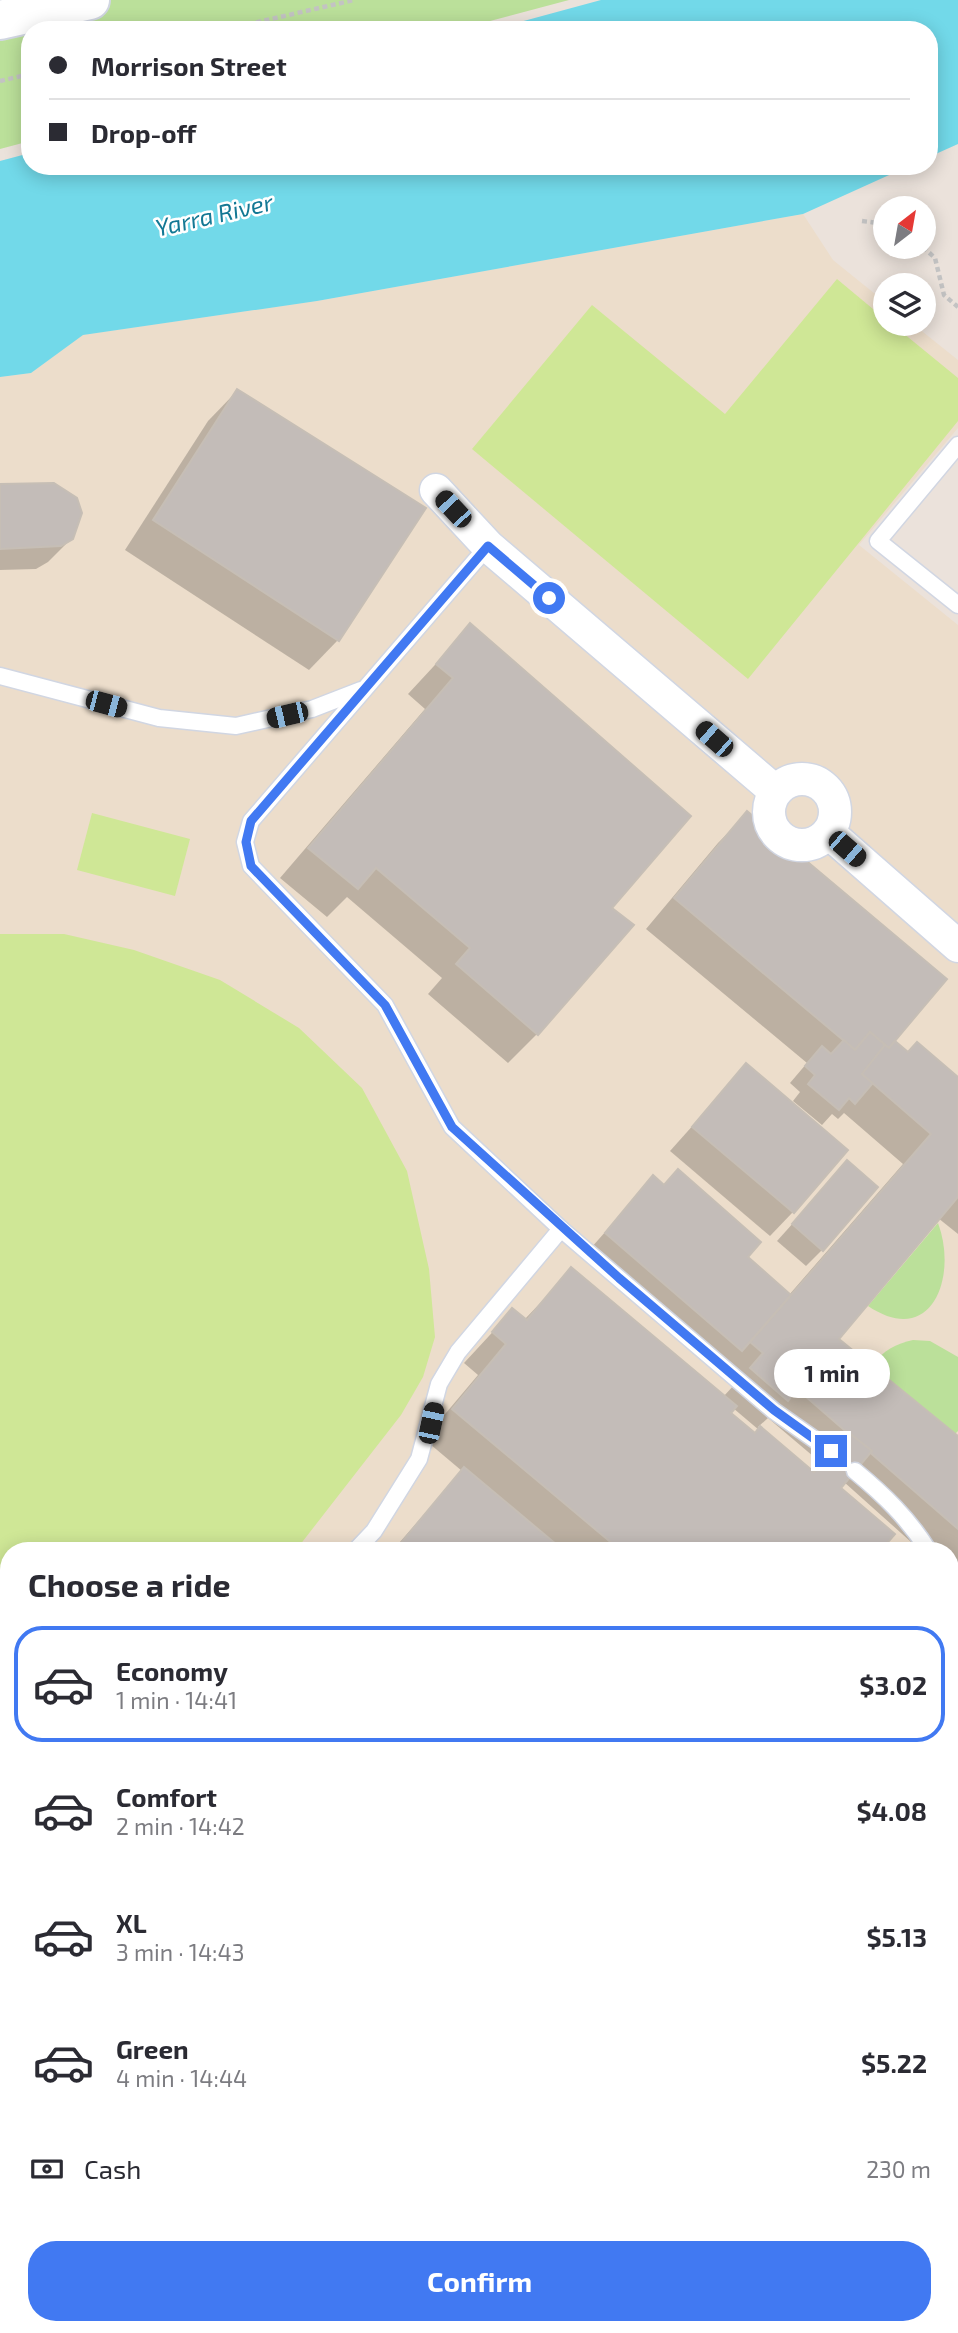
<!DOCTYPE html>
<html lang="en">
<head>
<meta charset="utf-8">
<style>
	body { margin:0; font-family:"Exo 2",sans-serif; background:#f7f7f7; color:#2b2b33; height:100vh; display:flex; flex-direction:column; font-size:26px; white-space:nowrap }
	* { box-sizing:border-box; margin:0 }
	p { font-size:23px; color:#7c7c81 }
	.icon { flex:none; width:38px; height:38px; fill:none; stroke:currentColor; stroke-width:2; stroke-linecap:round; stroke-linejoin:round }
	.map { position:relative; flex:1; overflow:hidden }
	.details { position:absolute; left:0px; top:1542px; width:959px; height:793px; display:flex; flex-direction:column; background:#fff; border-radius:28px 28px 0 0; box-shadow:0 4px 18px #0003 }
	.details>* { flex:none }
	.banner { position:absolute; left:21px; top:21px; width:917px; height:154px; border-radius:28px; box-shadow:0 4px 18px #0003; display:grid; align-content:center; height:154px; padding:0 28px; background:#fff }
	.needle { width:46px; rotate:31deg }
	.fabs { position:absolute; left:873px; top:196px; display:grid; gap:14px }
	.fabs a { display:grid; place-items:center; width:63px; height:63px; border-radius:50%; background:#fff; box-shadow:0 4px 18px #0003; font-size:35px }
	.end { position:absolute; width:32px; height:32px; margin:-16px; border:9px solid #4179f2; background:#fff; box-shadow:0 0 0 4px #fff }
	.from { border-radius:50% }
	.bubble { position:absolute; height:49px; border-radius:24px; background:#fff; box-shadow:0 4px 18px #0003; font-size:23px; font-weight:700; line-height:49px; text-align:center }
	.car { position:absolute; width:21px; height:42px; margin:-21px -10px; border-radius:9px; box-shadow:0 0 5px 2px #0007; background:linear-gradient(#222 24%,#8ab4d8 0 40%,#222 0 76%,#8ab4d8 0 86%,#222 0) }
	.banner b { display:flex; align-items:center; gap:24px; height:66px; font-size:26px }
	.banner b+b { border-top:2px solid #e1e1e2 }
	.banner i { width:18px; height:18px; background:#2b2b33 }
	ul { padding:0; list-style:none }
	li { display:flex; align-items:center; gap:21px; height:116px; margin:0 14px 10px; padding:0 14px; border:4px solid transparent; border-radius:28px }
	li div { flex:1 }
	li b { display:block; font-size:26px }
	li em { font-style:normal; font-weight:700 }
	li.selected { border-color:#4179f2 }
	li>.icon { width:63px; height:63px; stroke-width:1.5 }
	h2 { padding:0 28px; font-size:32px; line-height:84px }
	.pay { display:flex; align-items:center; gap:18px; height:77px; padding:0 28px; font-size:26px }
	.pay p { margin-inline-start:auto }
	.cta { display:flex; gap:14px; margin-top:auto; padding:14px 28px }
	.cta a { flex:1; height:80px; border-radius:28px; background:#4179f2; color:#fff; font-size:28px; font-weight:700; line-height:80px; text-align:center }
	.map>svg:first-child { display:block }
	.education { fill:#ecddcb; fill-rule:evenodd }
	.green { fill:#bbe09a }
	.pitch { fill:#cfe796 }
	.water { fill:#72d9e9 }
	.shadow { fill:#0003; fill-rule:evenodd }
	.building { fill:#c3bcb8; stroke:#c6beb5; stroke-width:2 }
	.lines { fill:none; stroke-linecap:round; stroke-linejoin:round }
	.lane-casing { stroke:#d1d6e2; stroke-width:19 }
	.street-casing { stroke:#d1d6e2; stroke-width:35 }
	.secondary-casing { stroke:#d1d6e2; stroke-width:42 }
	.path { stroke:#c3c3c3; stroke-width:4.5; stroke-dasharray:5 3.5; stroke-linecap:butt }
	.lane { stroke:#fff; stroke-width:16 }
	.street { stroke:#fff; stroke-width:32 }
	.secondary { stroke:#fff; stroke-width:38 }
	.route { stroke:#4179f2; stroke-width:9 }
	.labels { text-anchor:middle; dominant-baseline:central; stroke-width:5; stroke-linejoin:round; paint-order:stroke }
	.water-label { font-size:24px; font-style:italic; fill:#137894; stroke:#fff }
</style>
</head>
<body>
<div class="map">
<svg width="958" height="2333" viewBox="0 0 958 2333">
	<rect width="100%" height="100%" fill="#ebe2db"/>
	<path class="education" d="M803,214L833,260L885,302L886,324H913L958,360V428L859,545L958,625V2333H0V377L31,373L82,335L317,301ZM9,1550H950V2326H9Z"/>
	<g class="green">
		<path d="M0,0H569L456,30H30V141L0,149Z"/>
		<path d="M938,1223C958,1276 932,1349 868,1306Z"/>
		<path d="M913,1340L930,1341L958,1357V1431L955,1434L872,1366C883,1350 896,1344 913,1340Z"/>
	</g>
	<g class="pitch">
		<path d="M837,279L885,319L886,324H892L958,378V421L748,679L472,449L592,305L725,414Z"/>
		<path d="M92,813L190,839L175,896L77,870Z"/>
		<path d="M0,934H64L134,950L220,980L299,1028L362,1088L407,1171L429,1269L435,1337L423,1377L401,1415L296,1550H9V1780L0,1781Z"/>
		<path d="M950,1695H958V2333H669L663,2326H950Z"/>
		<path d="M9,1797V2326H472L480,2333H0V1799Z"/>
	</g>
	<g class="water">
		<path d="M601,0H958V144L929,157V30H491Z"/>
		<path d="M30,153V166H909L803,214L317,301L83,335L31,373L0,377V161Z"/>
	</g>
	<g class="shadow">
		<path d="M237,391L338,640L309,670L125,550L208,421Z"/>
		<path d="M0,485L72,538L48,562L36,569L0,570Z"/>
		<path d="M471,626L610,908L537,1034L508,1063L428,994L442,978L347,897L327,917L280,878L425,709L408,694Z"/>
		<path d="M747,814L893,1041L908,1054L958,1080V1234L938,1218L837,1339L958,1438V1606L950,1600V1550H920L844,1482L838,1488L892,1534L879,1550H393L462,1471L424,1439L478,1375L464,1363L512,1311L524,1320L572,1270L723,1397L735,1384L583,1257L653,1178L789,1295L903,1164L844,1113L838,1119L832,1114L822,1125L793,1101L800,1092L790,1083L807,1063L646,929L718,843ZM733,1408L759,1430L754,1435L728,1413ZM768,1418L820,1462L811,1472L758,1427Z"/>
		<path d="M746,1066L793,1212L770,1236L670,1151Z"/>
		<path d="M847,1163L822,1250L806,1266L777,1241Z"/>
		<path d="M564,2326H647L652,2333H557Z"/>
	</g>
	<g class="building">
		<path d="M237,389L426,508L339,641L153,520Z"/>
		<path d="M54,483L77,498L82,513L73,539L61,546L0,549V484Z"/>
		<path d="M470,623L691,816L612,908L634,925L538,1035L456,964L470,948L376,868L358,889L308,848L453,678L436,664Z"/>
		<path d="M747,811L947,979L889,1048L870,1032L855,1050L674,898Z"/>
		<path d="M870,1032L885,1045L862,1074L873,1083L855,1104L849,1098L839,1110L808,1084L815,1075L805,1066L822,1046L831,1054L844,1040L855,1050Z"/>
		<path d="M895,1041L908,1052L917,1042L958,1077V1197L839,1339L958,1436V1529L797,1389L788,1401L750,1368L763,1353L750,1342L931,1134L862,1074L885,1045L889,1048Z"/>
		<path d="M746,1063L848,1150L794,1213L692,1127Z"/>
		<path d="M847,1160L878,1187L823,1251L792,1224Z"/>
		<path d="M678,1169L761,1242L748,1257L791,1295L742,1351L605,1233L653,1175L664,1185Z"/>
		<path d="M571,1267L737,1406L731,1413L755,1433L760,1426L814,1472L848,1432L872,1451L841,1488L895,1534L881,1550H620L452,1409L506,1344L492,1332L512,1308L527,1320Z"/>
		<path d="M464,1467L563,1550H395Z"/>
		<path d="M571,2326H649L654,2333H576Z"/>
	</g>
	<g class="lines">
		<g class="lane-casing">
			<g id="lane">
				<path d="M958,445L878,541L958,605"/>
				<path d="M488,546L251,821L245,842L251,866L385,1005L452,1127L561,1229L774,1411L831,1451"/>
				<path d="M0,676L159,718L236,726L312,709L361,690"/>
				<path d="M855,1471C884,1495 908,1518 928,1550"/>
				<path d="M356,1550L374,1531L419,1459L439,1384L458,1352L561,1229"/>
				<path d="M950,1606H958"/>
			</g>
		</g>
		<g class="street-casing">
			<g id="street">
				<path d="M436,490L488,546L775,791"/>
				<circle cx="802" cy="812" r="33"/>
				<path d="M829,833L958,946"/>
			</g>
		</g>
		<g class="secondary-casing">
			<path id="secondary" d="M0,20L90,0"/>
		</g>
		<g class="path">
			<path d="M223,30L354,0"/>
			<path d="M0,81L30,74"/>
			<path d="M862,221L886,224"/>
			<path d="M923,247L935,258L944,295L958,307"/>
		</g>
		<use href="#lane" class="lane"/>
		<use href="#street" class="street"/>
		<use href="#secondary" class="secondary"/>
	</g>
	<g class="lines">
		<path class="route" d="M549,598L488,546L251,821L246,842L251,866L385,1005L452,1127L619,1278L774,1410L831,1451"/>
	</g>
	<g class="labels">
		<g class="water-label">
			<text transform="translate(214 214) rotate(-13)">Yarra River</text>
		</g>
	</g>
</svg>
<div class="fabs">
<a><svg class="needle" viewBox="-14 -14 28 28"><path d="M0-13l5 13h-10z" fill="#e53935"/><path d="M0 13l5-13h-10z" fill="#7c7c81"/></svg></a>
<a><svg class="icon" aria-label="layers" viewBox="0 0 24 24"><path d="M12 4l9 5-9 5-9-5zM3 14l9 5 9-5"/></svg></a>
</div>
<i class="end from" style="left:549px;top:598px"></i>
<i class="end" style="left:831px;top:1451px"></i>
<div class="bubble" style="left:774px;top:1349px;width:116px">1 min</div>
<i class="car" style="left:453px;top:509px;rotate:317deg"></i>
<i class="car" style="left:106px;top:704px;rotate:105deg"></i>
<i class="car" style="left:287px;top:715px;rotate:257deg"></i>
<i class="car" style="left:714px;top:739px;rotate:311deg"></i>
<i class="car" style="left:847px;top:849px;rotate:131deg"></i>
<i class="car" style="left:431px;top:1423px;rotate:12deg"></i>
<div class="banner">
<b><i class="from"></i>Morrison Street</b>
<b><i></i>Drop-off</b>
</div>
<section class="details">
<h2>Choose a ride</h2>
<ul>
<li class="selected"><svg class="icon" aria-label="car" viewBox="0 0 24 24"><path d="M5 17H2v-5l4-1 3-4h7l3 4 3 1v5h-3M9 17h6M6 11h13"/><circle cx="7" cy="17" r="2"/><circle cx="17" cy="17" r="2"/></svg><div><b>Economy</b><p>1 min · 14:41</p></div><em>$3.02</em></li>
<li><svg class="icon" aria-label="car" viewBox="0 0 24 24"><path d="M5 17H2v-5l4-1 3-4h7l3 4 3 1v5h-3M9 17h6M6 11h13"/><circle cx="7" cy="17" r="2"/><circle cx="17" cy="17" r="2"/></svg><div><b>Comfort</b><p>2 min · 14:42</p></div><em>$4.08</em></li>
<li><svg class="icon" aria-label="car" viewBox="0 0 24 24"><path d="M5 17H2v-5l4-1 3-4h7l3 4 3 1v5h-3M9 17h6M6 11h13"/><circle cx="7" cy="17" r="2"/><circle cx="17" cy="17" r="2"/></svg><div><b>XL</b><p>3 min · 14:43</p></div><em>$5.13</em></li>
<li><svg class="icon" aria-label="car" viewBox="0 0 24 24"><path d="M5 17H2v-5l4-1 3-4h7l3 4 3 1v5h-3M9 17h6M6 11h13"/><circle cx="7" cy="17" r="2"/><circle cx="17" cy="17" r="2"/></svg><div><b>Green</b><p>4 min · 14:44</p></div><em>$5.22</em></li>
</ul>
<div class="pay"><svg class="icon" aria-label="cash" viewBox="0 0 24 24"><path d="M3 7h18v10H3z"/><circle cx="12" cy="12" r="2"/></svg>Cash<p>230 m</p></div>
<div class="cta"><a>Confirm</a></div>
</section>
</div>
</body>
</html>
